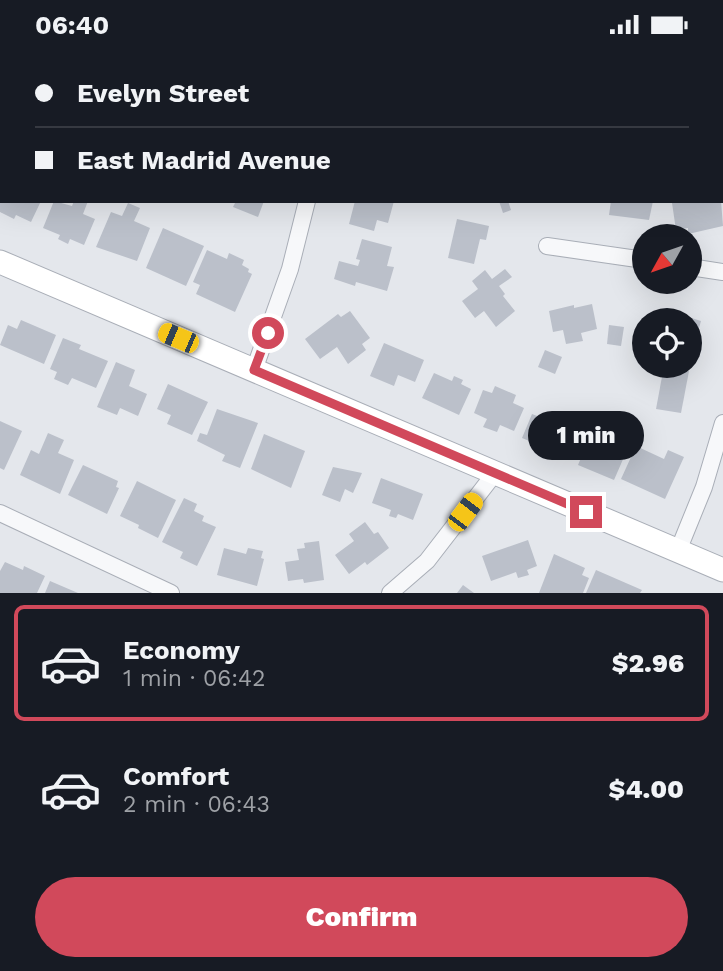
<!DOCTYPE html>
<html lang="en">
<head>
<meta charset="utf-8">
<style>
	body { margin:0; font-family:"Work Sans",sans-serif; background:#242831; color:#f1f3f6; height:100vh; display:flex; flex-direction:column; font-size:26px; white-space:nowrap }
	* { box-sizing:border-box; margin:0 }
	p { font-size:23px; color:#9ea1a6 }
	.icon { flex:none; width:38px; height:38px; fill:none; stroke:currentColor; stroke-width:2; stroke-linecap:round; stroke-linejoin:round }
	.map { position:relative; height:544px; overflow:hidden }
	.side { display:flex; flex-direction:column; background:#171b24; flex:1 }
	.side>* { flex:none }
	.hud { position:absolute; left:0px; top:0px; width:724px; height:154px; box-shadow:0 7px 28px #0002; display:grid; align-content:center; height:154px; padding:0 35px; background:#171b24 }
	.needle { width:46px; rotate:230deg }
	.buttons { position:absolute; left:632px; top:175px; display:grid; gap:14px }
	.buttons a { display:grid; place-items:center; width:70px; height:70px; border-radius:50%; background:#171b24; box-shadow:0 7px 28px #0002; font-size:35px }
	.end { position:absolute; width:32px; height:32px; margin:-16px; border:9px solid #d1495b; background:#fff; box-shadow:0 0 0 4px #fff }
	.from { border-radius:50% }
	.bubble { position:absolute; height:49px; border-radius:24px; background:#171b24; box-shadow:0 7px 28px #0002; font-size:23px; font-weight:800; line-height:49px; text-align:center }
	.car { position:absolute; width:21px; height:42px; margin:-21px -10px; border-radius:9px; box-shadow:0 0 5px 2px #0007; background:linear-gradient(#f5c518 24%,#345 0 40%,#f5c518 0 76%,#345 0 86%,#f5c518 0) }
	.hud b { display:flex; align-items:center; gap:24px; height:66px; font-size:26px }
	.hud b+b { border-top:2px solid #363941 }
	.hud i { width:18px; height:18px; background:#f1f3f6 }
	ul { padding:12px 0 0; list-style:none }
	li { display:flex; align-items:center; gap:21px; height:116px; margin:0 14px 10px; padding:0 21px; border:4px solid transparent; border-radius:10px }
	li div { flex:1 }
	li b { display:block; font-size:26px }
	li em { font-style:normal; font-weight:800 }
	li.active { border-color:#d1495b }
	li>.icon { width:63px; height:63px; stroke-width:1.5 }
	.cta { display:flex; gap:14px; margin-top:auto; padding:14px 35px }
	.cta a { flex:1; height:80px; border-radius:42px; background:#d1495b; color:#fff; font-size:28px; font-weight:800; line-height:80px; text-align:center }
	.status { display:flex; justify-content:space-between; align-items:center; height:49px; padding:0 35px; background:#171b24; direction:ltr }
	.status svg { height:19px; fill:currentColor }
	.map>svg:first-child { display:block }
	.building { fill:#bbc0ca }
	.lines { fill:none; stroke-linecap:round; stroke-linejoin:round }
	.street-casing { stroke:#a9aeb7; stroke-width:18 }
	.secondary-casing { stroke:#a9aeb7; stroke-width:25 }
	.street { stroke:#f7f8fa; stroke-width:16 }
	.secondary { stroke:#fff; stroke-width:23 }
	.route { stroke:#d1495b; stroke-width:9 }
</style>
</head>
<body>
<div class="status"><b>06:40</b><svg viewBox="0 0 49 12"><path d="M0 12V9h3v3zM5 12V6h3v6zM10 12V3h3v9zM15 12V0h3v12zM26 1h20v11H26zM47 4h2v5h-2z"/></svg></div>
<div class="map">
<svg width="723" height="544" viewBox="0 0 723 544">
	<rect width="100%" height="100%" fill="#e4e7ec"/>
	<g class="building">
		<path d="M0,152H41L31,173L16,166L14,170L0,163Z"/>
		<path d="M54,152L72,157L74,152H88L83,165L95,170L84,196L70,190L68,195L58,190L60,186L43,179Z"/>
		<path d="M236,152H264L258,168L233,158Z"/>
		<path d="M355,152H394L388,174L377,171L374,182L349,175Z"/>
		<path d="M499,152H508L511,161L503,164Z"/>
		<path d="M611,152H653L649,171L609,166Z"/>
		<path d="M680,152H721L723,177L688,185V179L676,181L672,154Z"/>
		<path d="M128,154L140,159L134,172L150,179L137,212L96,198L111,163L122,167Z"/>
		<path d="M457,170L489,177L486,191L480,190L474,215L448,209Z"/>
		<path d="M163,179L204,197L186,237L146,219Z"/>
		<path d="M362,190L392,198L387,217L394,218L387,242L356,233L355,237L334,230L339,212L358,217L360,211L356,210Z"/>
		<path d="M207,201L227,210L229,204L244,211L242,216L249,220L248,223L252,225L235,263L196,245L200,236L193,233Z"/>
		<path d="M505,220L512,228L499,237L505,245L503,247L515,262L496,278L484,262L475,269L462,252L478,240L472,232L485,221L492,230Z"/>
		<path d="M592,255L597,280L581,284L583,292L566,295L563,281L553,283L549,262L574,256V259Z"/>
		<path d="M350,262L370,289L362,295L366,301L348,315L337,298L320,310L305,290L338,265L341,268Z"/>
		<path d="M658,263L678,269L679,265L701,272L694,297L690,295V271H655Z"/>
		<path d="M21,271L56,286L44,315L0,296L8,276L17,280Z"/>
		<path d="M609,276L624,278L621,297L607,295Z"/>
		<path d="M63,289L81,296L79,300L108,312L96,339L72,329L68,336L54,330L57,323L50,320Z"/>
		<path d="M384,294L424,311L415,333L398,326L394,337L370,327Z"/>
		<path d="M545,301L562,308L555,325L538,318Z"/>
		<path d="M116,313L135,321L129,337L147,345L138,367L120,359L117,366L97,358Z"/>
		<path d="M664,317L689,322L681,364L656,360Z"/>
		<path d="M434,324L452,332L454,327L463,331L461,335L471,340L459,366L422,349Z"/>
		<path d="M168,335L208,353L192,386L167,375L171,366L157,360Z"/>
		<path d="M495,337L516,346L513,354L524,359L514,382L500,376L497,383L483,378L487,370L474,364L483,341L492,344Z"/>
		<path d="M217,360L258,374L240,419L222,412L225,406L197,392L200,384L207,386Z"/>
		<path d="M532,365L558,375L561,369L578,376L567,408L557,404L555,407L543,403L544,398L522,389Z"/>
		<path d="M0,372L22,382L4,421L0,419Z"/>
		<path d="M594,378L616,387L609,402L624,408L614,431L578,416Z"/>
		<path d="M48,384L64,391L58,404L74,411L60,445L20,426L31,401L39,405Z"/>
		<path d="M264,385L305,402L291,439L251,420Z"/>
		<path d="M636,397L664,410L668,401L684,408L665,450L621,430Z"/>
		<path d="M83,416L118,432L116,438L119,439L107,465L68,446Z"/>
		<path d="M333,418L362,424L353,444L345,440L340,453L322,446Z"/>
		<path d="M381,429L423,445L413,471L398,465L396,469L389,467L391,461L372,454Z"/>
		<path d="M137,432L176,451L158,489L138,479L139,476L120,467Z"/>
		<path d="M184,449L197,455L194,462L204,467L202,472L216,478L197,517L180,509L183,503L162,493Z"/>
		<path d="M365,473L374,485L378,483L389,499L367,516L365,513L349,525L335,506L354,492L349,485Z"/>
		<path d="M528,491L537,517L527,521L529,526L518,529L516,523L491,532L482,507Z"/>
		<path d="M319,492L324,531L304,534L303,530L288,532L285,513L299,511L297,500L305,499L304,494Z"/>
		<path d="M224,499L246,505L248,499L263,502L261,509L264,510L257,537L217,526Z"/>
		<path d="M554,505L585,519L582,526L589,529L583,544H539Z"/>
		<path d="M5,513L23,521L24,517L45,527L37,544H0V522Z"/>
		<path d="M596,521L642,541L640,544H586Z"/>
		<path d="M50,532L78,544H45Z"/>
		<path d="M463,536L474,544H457Z"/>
	</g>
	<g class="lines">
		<g class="street-casing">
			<g id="street">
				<path d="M61,0L65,2"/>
				<path d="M327,2V0"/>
				<path d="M547,197L644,211"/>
				<path d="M690,218L723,223"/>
				<path d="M254,321L290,220L307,152"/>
				<path d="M0,464L171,544"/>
				<path d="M678,502L704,438L723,374"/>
				<path d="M390,544L427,512L495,424"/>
			</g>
		</g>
		<g class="secondary-casing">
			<path id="secondary" d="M0,213L723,521"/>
		</g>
		<use href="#street" class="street"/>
		<use href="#secondary" class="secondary"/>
	</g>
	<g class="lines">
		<path class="route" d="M268,284L254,321L586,463"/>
	</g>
</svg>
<div class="buttons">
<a><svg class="needle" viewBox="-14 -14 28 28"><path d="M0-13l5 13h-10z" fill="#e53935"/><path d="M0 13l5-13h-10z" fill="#9ea1a6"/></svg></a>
<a><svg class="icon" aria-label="locate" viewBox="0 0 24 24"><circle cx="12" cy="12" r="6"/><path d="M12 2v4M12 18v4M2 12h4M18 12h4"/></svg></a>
</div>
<i class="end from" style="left:268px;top:284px"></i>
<i class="end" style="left:586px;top:463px"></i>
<div class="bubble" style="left:528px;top:362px;width:116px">1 min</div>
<i class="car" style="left:178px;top:289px;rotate:293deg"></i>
<i class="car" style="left:465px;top:463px;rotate:37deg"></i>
<div class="hud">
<b><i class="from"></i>Evelyn Street</b>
<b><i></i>East Madrid Avenue</b>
</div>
</div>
<section class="side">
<ul>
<li class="active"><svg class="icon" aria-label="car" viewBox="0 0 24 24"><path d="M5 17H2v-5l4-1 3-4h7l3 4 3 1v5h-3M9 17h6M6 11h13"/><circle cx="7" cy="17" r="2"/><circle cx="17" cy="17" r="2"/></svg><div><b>Economy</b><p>1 min · 06:42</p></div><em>$2.96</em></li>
<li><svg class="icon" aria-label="car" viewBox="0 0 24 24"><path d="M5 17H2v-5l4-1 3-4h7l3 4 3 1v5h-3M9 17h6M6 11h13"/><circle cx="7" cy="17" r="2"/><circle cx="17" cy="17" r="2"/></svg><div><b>Comfort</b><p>2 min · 06:43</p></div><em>$4.00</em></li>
</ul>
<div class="cta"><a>Confirm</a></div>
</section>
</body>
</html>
